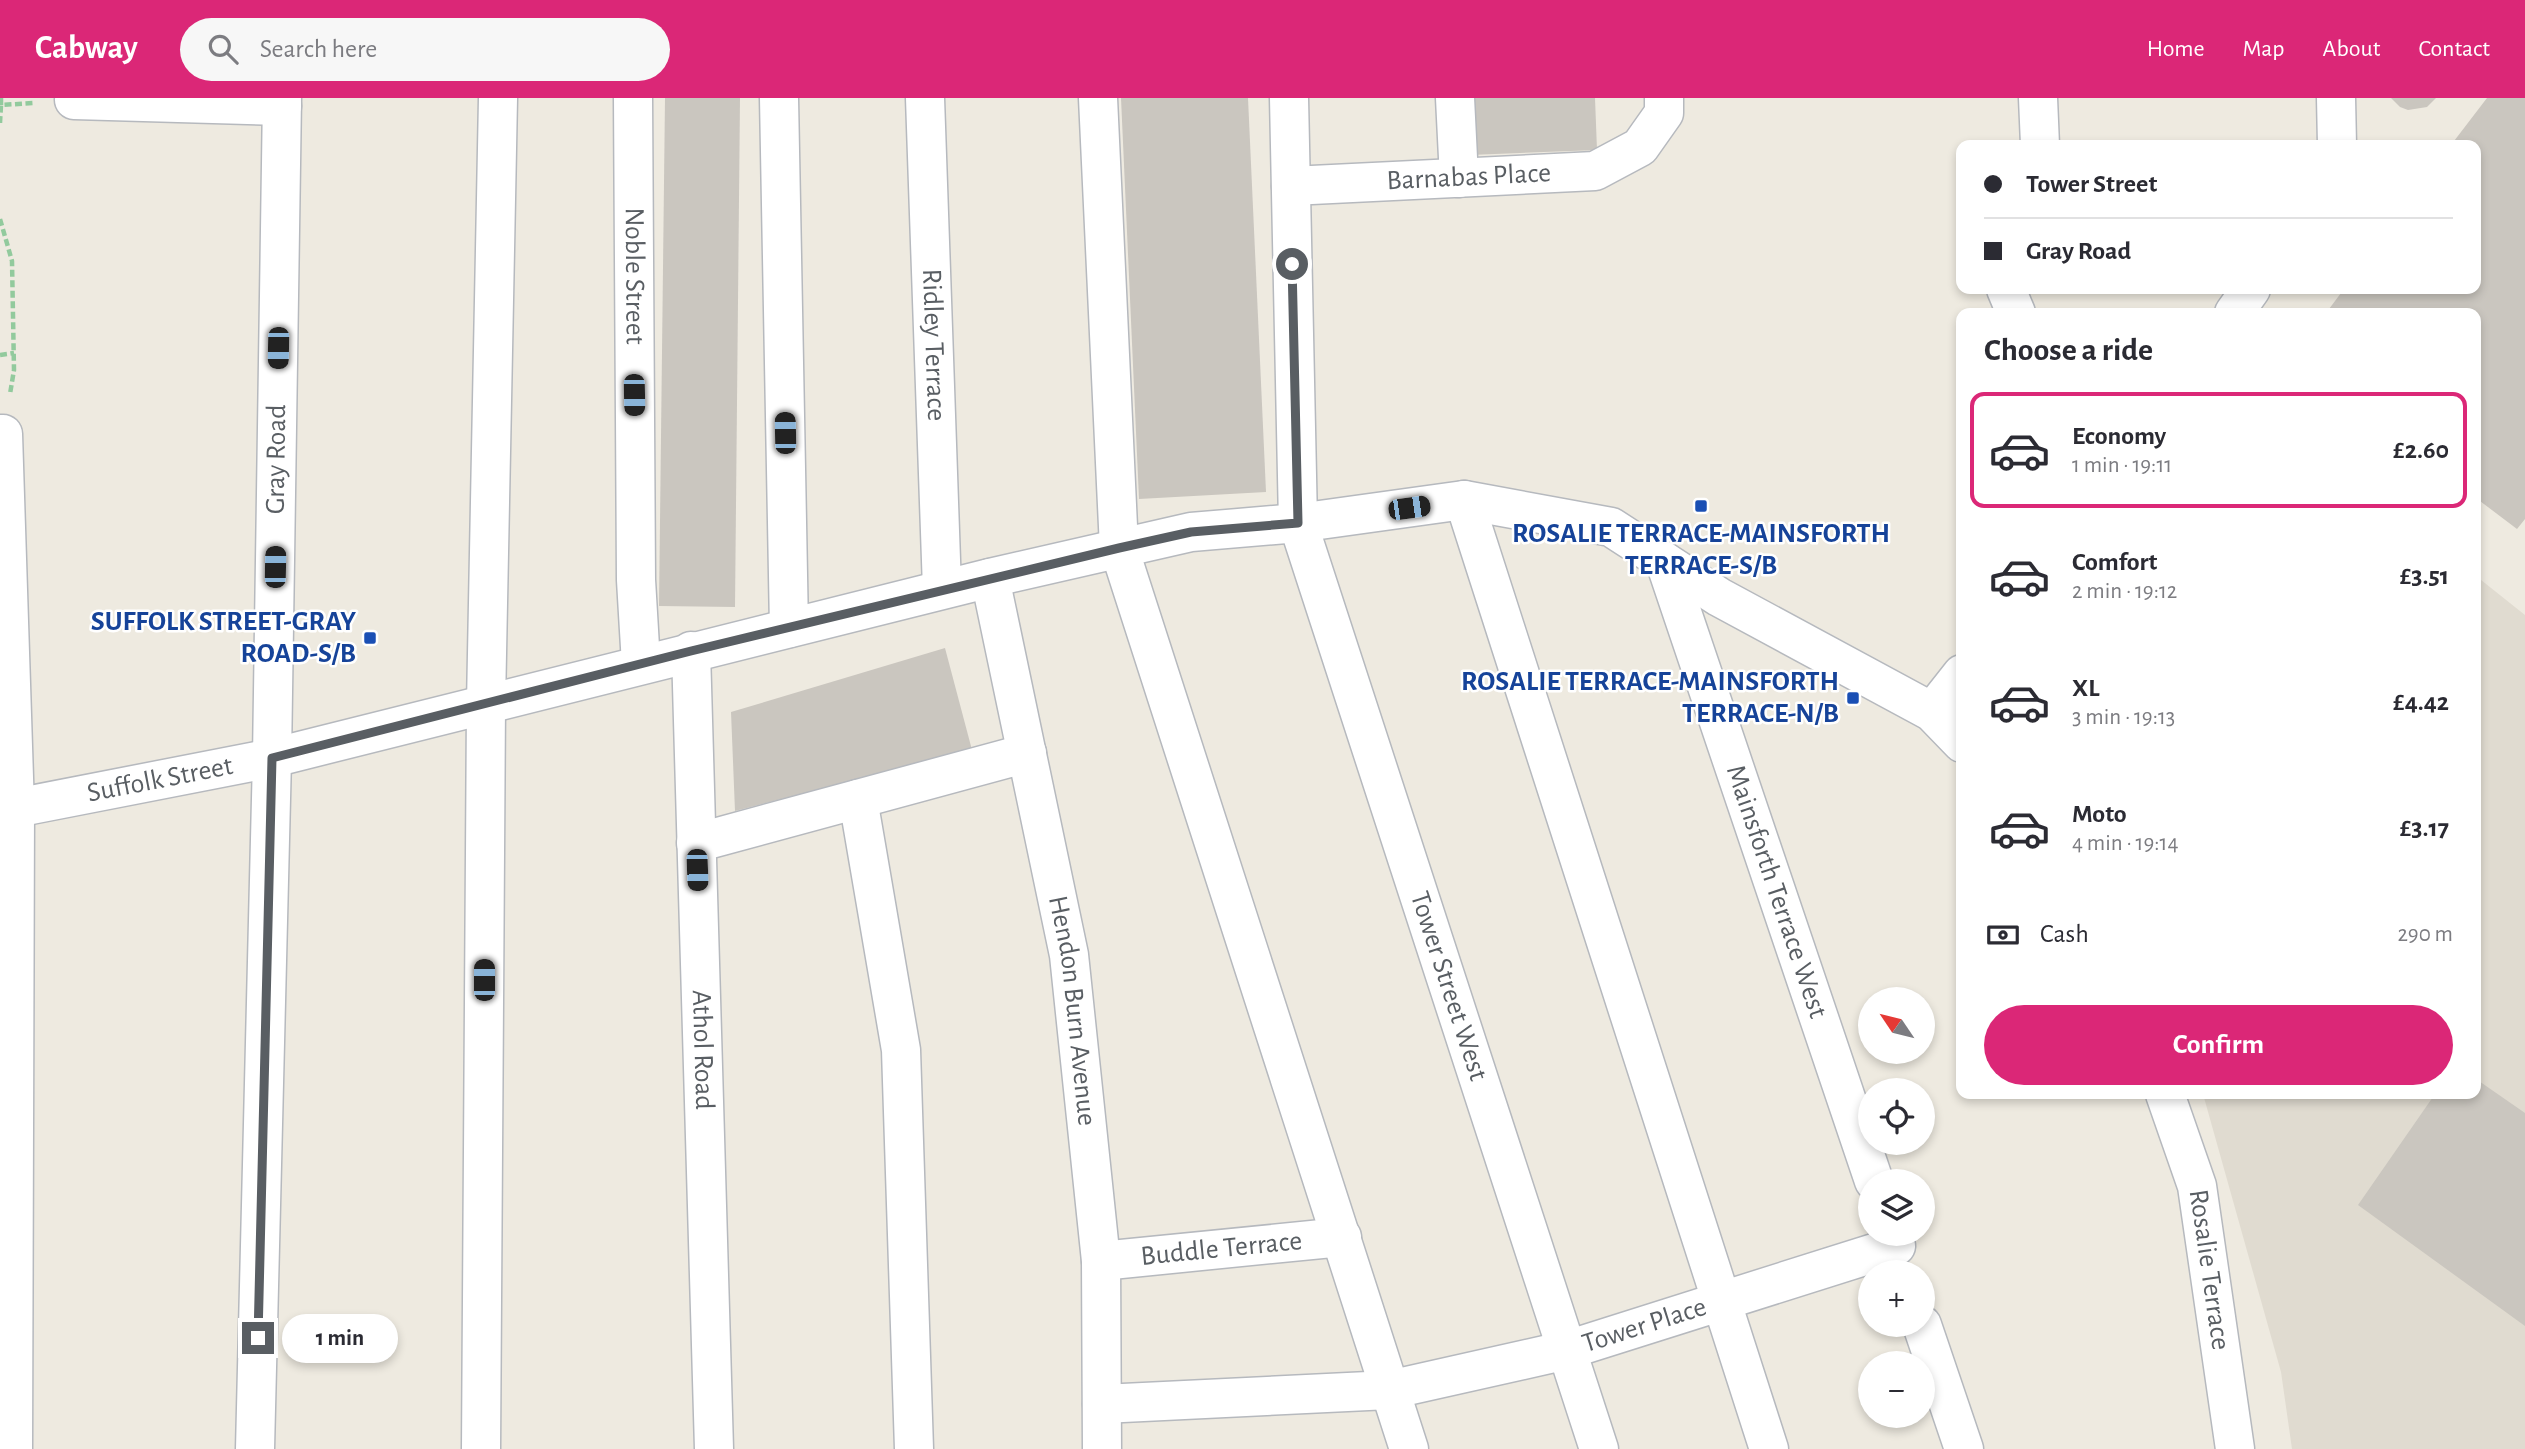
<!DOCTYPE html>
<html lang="en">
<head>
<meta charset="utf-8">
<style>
	body { margin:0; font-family:"Alegreya Sans",sans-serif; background:#f7f7f7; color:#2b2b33; height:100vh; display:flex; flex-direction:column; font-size:26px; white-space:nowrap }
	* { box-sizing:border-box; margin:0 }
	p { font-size:23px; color:#7c7c81 }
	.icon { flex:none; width:38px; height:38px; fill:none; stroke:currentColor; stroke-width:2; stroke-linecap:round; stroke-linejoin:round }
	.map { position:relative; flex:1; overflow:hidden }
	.sheet { position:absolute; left:1956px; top:210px; width:525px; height:791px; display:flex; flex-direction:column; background:#fff; border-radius:14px; box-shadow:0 4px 10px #0003 }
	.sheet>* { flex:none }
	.hud { position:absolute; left:1956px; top:42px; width:525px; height:154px; border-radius:14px; box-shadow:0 4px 10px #0003; display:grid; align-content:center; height:154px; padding:0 28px; background:#fff }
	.needle { width:46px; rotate:305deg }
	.controls { position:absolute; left:1858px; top:889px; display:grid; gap:14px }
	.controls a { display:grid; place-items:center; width:77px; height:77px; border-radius:50%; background:#fff; box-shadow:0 4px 10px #0003; font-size:35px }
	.end { position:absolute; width:32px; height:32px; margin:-16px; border:9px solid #595e63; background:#fff; box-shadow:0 0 0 4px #fff }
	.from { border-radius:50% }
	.bubble { position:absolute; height:49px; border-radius:24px; background:#fff; box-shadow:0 4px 10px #0003; font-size:23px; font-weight:600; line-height:49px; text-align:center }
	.car { position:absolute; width:21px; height:42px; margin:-21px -10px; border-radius:9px; box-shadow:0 0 5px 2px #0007; background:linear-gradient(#222 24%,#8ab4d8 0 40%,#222 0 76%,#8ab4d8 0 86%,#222 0) }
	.hud b { display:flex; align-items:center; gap:24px; height:66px; font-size:26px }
	.hud b+b { border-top:2px solid #e1e1e2 }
	.hud i { width:18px; height:18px; background:#2b2b33 }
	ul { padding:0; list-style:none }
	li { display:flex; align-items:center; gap:21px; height:116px; margin:0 14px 10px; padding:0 14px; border:4px solid transparent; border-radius:14px }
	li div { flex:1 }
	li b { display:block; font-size:26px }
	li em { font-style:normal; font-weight:600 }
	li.on { border-color:#db2777 }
	li>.icon { width:63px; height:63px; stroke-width:1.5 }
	h2 { padding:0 28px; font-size:32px; line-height:84px }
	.pay { display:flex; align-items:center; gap:18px; height:77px; padding:0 28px; font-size:26px }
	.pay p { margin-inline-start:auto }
	.action { display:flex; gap:14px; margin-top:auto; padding:14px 28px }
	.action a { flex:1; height:80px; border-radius:42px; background:#db2777; color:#fff; font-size:28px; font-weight:600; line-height:80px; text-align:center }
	header { display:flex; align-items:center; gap:42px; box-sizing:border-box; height:98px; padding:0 35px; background:#db2777; color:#fff }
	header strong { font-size:33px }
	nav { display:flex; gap:38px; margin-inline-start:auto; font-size:24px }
	.search { width:490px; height:63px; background:#f7f7f7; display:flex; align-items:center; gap:18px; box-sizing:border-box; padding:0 24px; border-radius:38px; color:#7c7c81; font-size:26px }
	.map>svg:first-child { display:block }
	.education { fill:#e0dbd0 }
	.building { fill:#cac6bf }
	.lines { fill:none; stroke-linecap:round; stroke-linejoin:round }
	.minor-casing { stroke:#b6b9be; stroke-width:41 }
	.path { stroke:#92ca9d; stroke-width:4.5; stroke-dasharray:7 3.5; stroke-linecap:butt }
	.minor { stroke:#fff; stroke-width:38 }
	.route { stroke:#595e63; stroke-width:9 }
	.transit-dot { fill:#1a4fb4; stroke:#fff; stroke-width:2.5 }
	.labels { text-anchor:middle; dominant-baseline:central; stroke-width:5; stroke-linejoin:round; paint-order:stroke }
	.street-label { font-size:28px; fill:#595e63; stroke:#fff }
	.transit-label { font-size:28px; font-weight:bold; fill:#164399; stroke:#fff; text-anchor:end }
</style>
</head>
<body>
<header>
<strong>Cabway</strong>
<div class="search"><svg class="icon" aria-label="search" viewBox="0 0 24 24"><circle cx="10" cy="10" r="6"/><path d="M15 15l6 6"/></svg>Search here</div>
<nav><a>Home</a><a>Map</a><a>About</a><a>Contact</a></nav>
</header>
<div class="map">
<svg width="2525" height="1351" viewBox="0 0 2525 1351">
	<rect width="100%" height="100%" fill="#eeeae0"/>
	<path class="education" d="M2476,478L2525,517V1351H2292L2281,1274L2203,996H2476Z"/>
	<g class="building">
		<path d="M665,0H740L735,509L659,508Z"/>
		<path d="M1121,0H1248L1266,394L1139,401Z"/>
		<path d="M1468,0H1595L1597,52L1470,57Z"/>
		<path d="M2391,0H2436L2427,9L2408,12L2400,9Z"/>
		<path d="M2487,0H2525V421L2517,431L2476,400V215H2326L2344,191H2476V47H2451Z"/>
		<path d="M945,550L972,652L735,713L731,614Z"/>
		<path d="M2476,981L2525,1015V1228L2358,1107L2435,996H2476Z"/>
	</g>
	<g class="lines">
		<g class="minor-casing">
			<g id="minor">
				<path id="s1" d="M633,0L636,482L641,566"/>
				<path d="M779,0L789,530"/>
				<path id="s2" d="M925,0L942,491"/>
				<path d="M1098,0L1119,450L1409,1351"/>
				<path id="s3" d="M1289,0L1298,425L1599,1351"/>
				<path d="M1455,0L1459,80"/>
				<path d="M2038,0L2040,47"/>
				<path d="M2336,0L2337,47"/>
				<path d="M74,2L282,8"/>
				<path id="s4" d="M1291,88L1595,73L1640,49L1664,15V0"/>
				<path d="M2006,191L2016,215"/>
				<path d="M2234,215L2251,191"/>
				<path d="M0,336H3L15,711L13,1351"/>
				<path d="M1464,402L1769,1351"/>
				<path id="s5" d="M1665,464L1874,1083"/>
				<path id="s6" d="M990,480L1069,857L1101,1163L1102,1351"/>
				<path id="s7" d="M691,553L714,1351"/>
				<path d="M1932,614L1962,576"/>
				<path d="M858,701L901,952L914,1351"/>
				<path id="s8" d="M0,713L272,660L990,480L1191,434L1298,425L1464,402L1611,429L1719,499L1932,614L1962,645"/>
				<path d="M696,745L1027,655"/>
				<path id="s9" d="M2165,996L2197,1088L2235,1351"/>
				<path id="s10" d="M1101,1163L1342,1139"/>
				<path d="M1922,1227L1964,1351"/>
				<path id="s11" d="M1102,1306L1389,1292L1567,1252L1896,1148"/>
				<path id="s12" d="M255,1351L272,660L282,0"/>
				<path d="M481,1351L486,606L498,0"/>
			</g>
		</g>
		<g class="path">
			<path d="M1,0V7L34,5"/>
			<path d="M0,25L1,7"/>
			<path d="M0,121L12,163L14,272L10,296"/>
			<path d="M0,257L14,255"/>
		</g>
		<use href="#minor" class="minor"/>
	</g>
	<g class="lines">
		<path class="route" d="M258,1240L272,660L691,553L1119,450L1191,434L1298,425L1292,166"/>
	</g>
	<g class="transit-dot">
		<rect x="1694" y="401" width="14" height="14" rx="3.5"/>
		<rect x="363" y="533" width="14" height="14" rx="3.5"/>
		<rect x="1846" y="593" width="14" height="14" rx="3.5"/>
	</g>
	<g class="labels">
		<g class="street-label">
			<text stroke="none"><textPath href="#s4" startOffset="178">Barnabas Place</textPath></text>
			<text stroke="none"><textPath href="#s1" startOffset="178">Noble Street</textPath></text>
			<text stroke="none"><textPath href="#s2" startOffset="247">Ridley Terrace</textPath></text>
			<text stroke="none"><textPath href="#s12" startOffset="990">Gray Road</textPath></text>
			<text stroke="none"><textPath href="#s8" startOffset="163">Suffolk Street</textPath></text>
			<text stroke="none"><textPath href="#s5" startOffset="348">Mainsforth Terrace West</textPath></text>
			<text stroke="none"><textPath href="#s3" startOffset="912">Tower Street West</textPath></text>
			<text stroke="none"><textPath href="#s6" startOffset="441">Hendon Burn Avenue</textPath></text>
			<text stroke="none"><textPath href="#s7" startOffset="399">Athol Road</textPath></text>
			<text stroke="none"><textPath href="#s10" startOffset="121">Buddle Terrace</textPath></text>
			<text stroke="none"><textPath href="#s9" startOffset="182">Rosalie Terrace</textPath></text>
			<text stroke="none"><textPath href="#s11" startOffset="551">Tower Place</textPath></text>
		</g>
		<g class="transit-label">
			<text x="1701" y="436" text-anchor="middle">ROSALIE TERRACE-MAINSFORTH<tspan x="1701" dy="32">TERRACE-S/B</tspan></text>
			<text x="356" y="524">SUFFOLK STREET-GRAY<tspan x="356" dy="32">ROAD-S/B</tspan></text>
			<text x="1839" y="584">ROSALIE TERRACE-MAINSFORTH<tspan x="1839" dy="32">TERRACE-N/B</tspan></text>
		</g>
	</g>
</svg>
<div class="controls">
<a><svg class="needle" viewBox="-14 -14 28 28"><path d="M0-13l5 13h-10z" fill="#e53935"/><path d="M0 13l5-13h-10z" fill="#7c7c81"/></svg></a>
<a><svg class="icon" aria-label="locate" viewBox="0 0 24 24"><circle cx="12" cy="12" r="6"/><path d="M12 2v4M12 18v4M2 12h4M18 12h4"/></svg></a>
<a><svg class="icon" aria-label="layers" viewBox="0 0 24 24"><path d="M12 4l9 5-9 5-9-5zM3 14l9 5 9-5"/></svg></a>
<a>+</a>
<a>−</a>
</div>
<i class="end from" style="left:1292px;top:166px"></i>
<i class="end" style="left:258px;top:1240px"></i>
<div class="bubble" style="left:282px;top:1216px;width:116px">1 min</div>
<i class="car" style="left:278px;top:250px;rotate:181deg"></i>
<i class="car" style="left:634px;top:297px;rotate:179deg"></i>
<i class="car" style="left:785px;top:335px;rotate:359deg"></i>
<i class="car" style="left:1409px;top:410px;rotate:82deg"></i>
<i class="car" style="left:275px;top:469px;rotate:1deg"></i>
<i class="car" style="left:697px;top:772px;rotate:178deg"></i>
<i class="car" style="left:484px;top:882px;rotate:0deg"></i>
<div class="hud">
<b><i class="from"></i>Tower Street</b>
<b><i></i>Gray Road</b>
</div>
<section class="sheet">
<h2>Choose a ride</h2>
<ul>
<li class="on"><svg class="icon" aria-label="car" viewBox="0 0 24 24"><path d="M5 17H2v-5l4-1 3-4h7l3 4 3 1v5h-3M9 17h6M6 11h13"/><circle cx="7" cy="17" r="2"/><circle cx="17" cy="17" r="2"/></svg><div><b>Economy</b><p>1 min · 19:11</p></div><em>£2.60</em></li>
<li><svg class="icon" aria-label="car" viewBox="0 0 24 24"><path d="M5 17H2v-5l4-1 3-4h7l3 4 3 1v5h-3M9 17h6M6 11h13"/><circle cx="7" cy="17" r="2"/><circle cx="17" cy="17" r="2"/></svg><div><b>Comfort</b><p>2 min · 19:12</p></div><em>£3.51</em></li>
<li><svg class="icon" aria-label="car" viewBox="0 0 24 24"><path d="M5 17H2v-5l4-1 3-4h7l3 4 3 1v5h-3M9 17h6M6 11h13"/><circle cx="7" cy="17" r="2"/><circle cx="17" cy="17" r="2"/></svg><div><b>XL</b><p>3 min · 19:13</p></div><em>£4.42</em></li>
<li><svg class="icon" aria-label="car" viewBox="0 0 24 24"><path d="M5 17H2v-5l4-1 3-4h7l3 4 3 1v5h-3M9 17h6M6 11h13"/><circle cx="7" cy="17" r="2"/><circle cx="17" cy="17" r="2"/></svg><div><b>Moto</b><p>4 min · 19:14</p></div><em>£3.17</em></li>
</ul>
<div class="pay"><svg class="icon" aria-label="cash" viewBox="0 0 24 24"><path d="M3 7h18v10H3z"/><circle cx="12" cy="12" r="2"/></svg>Cash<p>290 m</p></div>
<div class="action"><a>Confirm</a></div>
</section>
</div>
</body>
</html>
